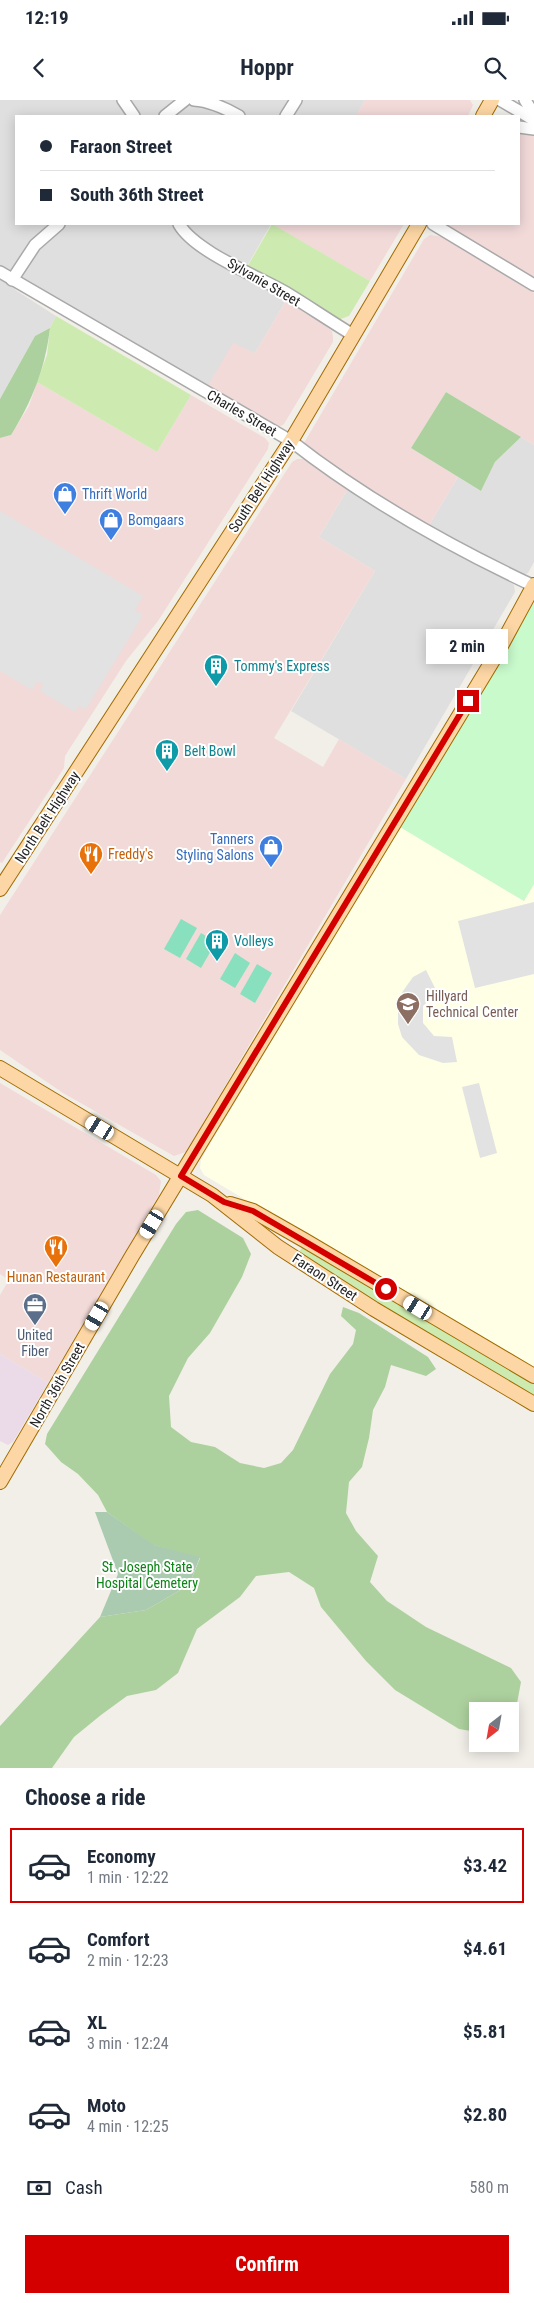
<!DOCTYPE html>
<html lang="en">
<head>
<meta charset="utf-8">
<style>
	body { margin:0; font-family:"Roboto Condensed",sans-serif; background:#f6f6f7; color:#1f2937; height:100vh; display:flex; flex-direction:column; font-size:19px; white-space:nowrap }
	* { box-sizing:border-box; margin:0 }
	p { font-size:16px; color:#747a83 }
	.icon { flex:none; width:28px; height:28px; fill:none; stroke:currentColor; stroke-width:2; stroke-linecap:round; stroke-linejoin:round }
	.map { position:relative; height:1668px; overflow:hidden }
	.sheet { display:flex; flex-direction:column; background:#fff; flex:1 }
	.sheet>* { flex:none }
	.guide { position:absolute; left:15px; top:15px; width:505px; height:110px; border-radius:0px; box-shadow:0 2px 12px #0003; display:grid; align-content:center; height:110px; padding:0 25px; background:#fff }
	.needle { width:32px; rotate:211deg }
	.tools { position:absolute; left:469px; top:1602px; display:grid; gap:10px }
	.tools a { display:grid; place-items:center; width:50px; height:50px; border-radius:0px; background:#fff; box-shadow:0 2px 12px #0003; font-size:25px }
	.end { position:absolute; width:22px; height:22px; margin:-11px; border:6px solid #d40000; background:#fff; box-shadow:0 0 0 2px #fff }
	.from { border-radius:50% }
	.bubble { position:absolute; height:35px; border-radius:0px; background:#fff; box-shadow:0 2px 12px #0003; font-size:16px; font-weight:700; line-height:35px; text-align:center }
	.car { position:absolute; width:15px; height:30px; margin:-15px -8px; border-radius:6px; box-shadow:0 0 4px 1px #0007; background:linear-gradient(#fff 24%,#345 0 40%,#fff 0 76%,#345 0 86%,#fff 0) }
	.guide b { display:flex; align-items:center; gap:18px; height:48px; font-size:19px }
	.guide b+b { border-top:1px solid #e0e1e3 }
	.guide i { width:12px; height:12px; background:#1f2937 }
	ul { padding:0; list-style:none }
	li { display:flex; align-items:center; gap:15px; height:75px; margin:0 10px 8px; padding:0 15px; border:2px solid transparent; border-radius:0px }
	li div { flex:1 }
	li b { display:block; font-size:19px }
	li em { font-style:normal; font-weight:700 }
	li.active { border-color:#d40000 }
	li>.icon { width:45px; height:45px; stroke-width:1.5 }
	h2 { padding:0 25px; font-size:22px; line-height:60px }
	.pay { display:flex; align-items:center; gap:12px; height:55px; padding:0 25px; font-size:19px }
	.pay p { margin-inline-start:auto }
	.button { display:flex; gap:10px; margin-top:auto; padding:10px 25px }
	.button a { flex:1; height:58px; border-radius:0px; background:#d40000; color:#fff; font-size:20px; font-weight:700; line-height:58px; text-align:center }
	.status { display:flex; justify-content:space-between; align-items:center; height:35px; padding:0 25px; background:#fff; direction:ltr }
	.status svg { height:14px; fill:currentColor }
	header { display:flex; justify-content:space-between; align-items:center; height:65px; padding:0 25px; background:#fff; font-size:22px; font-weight:700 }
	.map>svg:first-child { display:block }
	.residential { fill:#e0dfdf }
	.commercial { fill:#f2dad9 }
	.industrial { fill:#ebdbe8 }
	.education { fill:#ffffe5 }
	.grass { fill:#cdebb0 }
	.forest { fill:#add19e }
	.cemetery { fill:#aacbaf }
	.park { fill:#c8facc }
	.pitch { fill:#88e0be }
	.parking { fill:#e2e2e2 }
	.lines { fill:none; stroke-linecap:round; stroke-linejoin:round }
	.minor-casing { stroke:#a9a9a9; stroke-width:14 }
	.major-casing { stroke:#a06b00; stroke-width:16 }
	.minor { stroke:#fff; stroke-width:11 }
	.major { stroke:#fcd6a4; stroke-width:14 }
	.route { stroke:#d40000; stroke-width:6 }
	.labels { text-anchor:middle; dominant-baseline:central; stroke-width:4; stroke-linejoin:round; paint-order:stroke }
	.street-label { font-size:14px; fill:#222; stroke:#fff }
	.shop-label { font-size:14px; fill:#366cbe; stroke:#fff; text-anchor:start }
	.culture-label { font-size:14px; fill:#0d838f; stroke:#fff; text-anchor:start }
	.food-label { font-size:14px; fill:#c56008; stroke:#fff; text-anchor:start }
	.education-label { font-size:14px; fill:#785e54; stroke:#fff; text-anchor:start }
	.service-label { font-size:14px; fill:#4e5e75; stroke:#fff }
	.park-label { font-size:14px; fill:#0c8416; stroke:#fff }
</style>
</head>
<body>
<div class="status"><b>12:19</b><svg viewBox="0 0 49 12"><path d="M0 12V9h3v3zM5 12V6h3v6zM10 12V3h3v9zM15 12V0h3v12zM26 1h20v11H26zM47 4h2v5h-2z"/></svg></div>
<header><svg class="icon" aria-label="back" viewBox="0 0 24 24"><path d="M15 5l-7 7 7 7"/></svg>Hoppr<svg class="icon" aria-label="search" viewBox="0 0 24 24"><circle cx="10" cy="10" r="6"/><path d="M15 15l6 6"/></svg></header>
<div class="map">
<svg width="534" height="1668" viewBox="0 0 534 1668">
	<rect width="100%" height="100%" fill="#f2efe9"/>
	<g class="residential">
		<path d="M0,0H365L356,16H16V124H271L242,175L287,199L255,253L206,289L21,178L23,171L8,183L17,191L56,216L50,228L35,236L0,299Z"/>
		<path d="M521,337L534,345V462L528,473L522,476L428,427L458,377L481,391L495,362Z"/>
		<path d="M349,387L434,440L507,480L514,485L515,492L406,679L291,611L375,471L319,437Z"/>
	</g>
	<g class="commercial">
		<path d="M365,0H470L473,5L468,16H356Z"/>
		<path d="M519,30L534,36V182L440,124H519Z"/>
		<path d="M271,124H404L370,181Z"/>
		<path d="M430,135L442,137L534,193V345L446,292L411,348L458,377L428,427L350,379L305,346L304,343L424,139Z"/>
		<path d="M287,199L321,222L332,231L333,237V242L284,324L279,327L206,289L233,243L255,253Z"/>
		<path d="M37,282L157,352L191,295L265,338L269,343L268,349L158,521L126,561L65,656L64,668L2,763L0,762V338L11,335L29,306Z"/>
		<path d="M297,359H303L312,363L349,387L319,437L375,471L274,638L323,667L339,639L406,679L186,1052L174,1056L63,993L0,950V815L292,362Z"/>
		<path d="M0,983L156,1075L161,1081L159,1095L48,1283L0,1254V1195L9,1180L0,1174Z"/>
	</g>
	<path class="industrial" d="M0,1254L48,1283L13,1342L8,1345L0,1341Z"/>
	<path class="education" d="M400,727L524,801L534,784V1271L204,1075L200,1068L201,1060L207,1049Z"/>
	<g class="grass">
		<path d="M272,124L370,181L349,216L338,220L247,167Z"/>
		<path d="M56,216L191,295L157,352L37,282L47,255L50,228Z"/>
		<path d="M303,1146L534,1282V1297L431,1237L298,1154Z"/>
	</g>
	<g class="forest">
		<path d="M50,228C45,269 32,301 11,335L0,338V299L35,236Z"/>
		<path d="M446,292L521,337L495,362L481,391L411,348Z"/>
		<path d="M198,1110L243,1138L251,1154L242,1177L210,1233L188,1258L169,1296L171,1327L191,1342L215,1347L240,1363L264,1368L281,1363L293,1350L330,1274L353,1244L356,1230L341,1216L343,1207L359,1213L428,1257L436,1269L426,1276L391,1265L385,1287L373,1310L369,1338L362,1367L349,1382L346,1413L356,1431L378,1456L370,1482L387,1501L426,1527L511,1568L521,1582L515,1614H510V1611H478L477,1632L459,1629L395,1590L366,1561L321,1507L314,1488L289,1472L256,1476L240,1497L197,1529L178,1573L156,1590L127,1596L101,1615L74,1637L52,1668H0V1626L100,1517L146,1510L189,1485L200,1458L153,1445L107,1412L98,1395L78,1374L61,1362L45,1344L47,1334L176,1124L186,1112Z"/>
	</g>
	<path class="cemetery" d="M95,1412H107L154,1445L200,1457L189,1485L146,1510L100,1517L118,1474Z"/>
	<path class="park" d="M534,502V784L524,801L400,727Z"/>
	<g class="pitch">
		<path d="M181,819L197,828L180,858L164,849Z"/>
		<path d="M201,833L216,842L201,868L186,859Z"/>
		<path d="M235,853L250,863L235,888L220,879Z"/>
		<path d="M257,864L272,873L255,903L240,894Z"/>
	</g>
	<g class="parking">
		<path d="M0,411L143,496L135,510L143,515L86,609L79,606L75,612L40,591L43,586L42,583L37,582L32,590L0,571Z"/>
		<path d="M534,802V874L475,888L458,821Z"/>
		<path d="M426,870L437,892L423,906V923L434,936L452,937L457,962L443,963L419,955L402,937L398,924V901L403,891L413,877Z"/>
		<path d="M479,983L497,1053L480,1058L462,987Z"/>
	</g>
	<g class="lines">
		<g class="minor-casing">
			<g id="minor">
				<path d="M123,0L134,16"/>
				<path d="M194,0C210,1 225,8 239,16"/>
				<path d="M500,0L534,20"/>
				<path d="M525,0L534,15"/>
				<path d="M165,16L185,0"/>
				<path d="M286,16L296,0"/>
				<path d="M519,27L534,29"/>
				<path d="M179,124C194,151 257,176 285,192C308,206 330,221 353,235"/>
				<path d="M433,124L534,185"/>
				<path d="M0,172L291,341C365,399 449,446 534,486"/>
				<path d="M12,180L35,145L59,124"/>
			</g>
		</g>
		<g class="major-casing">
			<g id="major">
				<path d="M483,16L492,0"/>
				<path d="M0,789L291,341L419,124"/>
				<path d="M0,968L212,1095L278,1147L374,1209L534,1304"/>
				<path d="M230,1104L253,1111L304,1140L534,1276"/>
				<path d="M0,1382L132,1156L496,555L534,485"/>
			</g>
		</g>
		<use href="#minor" class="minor"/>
		<use href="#major" class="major"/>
	</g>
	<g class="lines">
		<path class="route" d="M386,1189L253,1111L224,1102L181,1076L468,601"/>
	</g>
	<defs>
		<g id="shop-pin" transform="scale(1.25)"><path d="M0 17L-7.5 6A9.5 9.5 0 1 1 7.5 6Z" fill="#3f7fe0" stroke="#fff"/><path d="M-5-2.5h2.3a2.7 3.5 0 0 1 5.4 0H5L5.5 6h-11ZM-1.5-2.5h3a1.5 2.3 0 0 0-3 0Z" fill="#fff"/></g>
		<g id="building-pin" transform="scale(1.25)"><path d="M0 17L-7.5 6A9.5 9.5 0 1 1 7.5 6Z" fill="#0f9aa8" stroke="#fff"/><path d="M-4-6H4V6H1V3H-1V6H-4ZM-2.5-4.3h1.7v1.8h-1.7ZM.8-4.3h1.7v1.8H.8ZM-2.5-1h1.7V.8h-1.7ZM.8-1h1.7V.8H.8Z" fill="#fff"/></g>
		<g id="restaurant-pin" transform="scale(1.25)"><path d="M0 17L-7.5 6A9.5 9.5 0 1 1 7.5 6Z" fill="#e8710a" stroke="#fff"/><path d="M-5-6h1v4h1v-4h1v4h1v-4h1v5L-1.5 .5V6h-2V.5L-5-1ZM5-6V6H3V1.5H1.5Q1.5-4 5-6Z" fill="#fff"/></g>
		<g id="school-pin" transform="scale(1.25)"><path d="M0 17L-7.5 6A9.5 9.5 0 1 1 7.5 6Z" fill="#8d6e63" stroke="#fff"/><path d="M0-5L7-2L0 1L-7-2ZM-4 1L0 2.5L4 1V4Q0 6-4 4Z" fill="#fff"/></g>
		<g id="office-pin" transform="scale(1.25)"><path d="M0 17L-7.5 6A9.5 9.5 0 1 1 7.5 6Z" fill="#5c6f8a" stroke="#fff"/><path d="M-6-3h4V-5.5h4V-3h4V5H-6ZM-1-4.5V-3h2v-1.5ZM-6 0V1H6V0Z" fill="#fff"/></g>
	</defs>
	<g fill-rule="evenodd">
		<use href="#shop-pin" x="65" y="394"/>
		<use href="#shop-pin" x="111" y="420"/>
		<use href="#building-pin" x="216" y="566"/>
		<use href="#building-pin" x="167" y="651"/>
		<use href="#shop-pin" x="271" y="747"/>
		<use href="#restaurant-pin" x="91" y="754"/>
		<use href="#building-pin" x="217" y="841"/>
		<use href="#school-pin" x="408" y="904"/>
		<use href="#restaurant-pin" x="56" y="1147"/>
		<use href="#office-pin" x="35" y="1205"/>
	</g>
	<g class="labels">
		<g class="street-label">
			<text transform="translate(264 182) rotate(30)">Sylvanie Street</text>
			<text transform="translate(242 313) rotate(30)">Charles Street</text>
			<text transform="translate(261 386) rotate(-57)">South Belt Highway</text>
			<text transform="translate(47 717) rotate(-57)">North Belt Highway</text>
			<text transform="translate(325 1177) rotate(33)">Faraon Street</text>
			<text transform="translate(57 1285) rotate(-60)">North 36th Street</text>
		</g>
		<g class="shop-label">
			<text x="82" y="394">Thrift World</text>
			<text x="128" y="420">Bomgaars</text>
			<text x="254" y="739" text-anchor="end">Tanners<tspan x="254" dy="16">Styling Salons</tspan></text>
		</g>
		<g class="culture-label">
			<text x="234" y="566">Tommy's Express</text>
			<text x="184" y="651">Belt Bowl</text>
			<text x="234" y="841">Volleys</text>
		</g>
		<g class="food-label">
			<text x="108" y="754">Freddy's</text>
			<text x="56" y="1177" text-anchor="middle">Hunan Restaurant</text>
		</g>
		<g class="education-label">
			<text x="426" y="896">Hillyard<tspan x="426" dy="16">Technical Center</tspan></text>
		</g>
		<g class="service-label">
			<text x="35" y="1235">United<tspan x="35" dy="16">Fiber</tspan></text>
		</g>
		<g class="park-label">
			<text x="147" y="1467">St. Joseph State<tspan x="147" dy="16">Hospital Cemetery</tspan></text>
		</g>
	</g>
</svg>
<div class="tools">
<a><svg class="needle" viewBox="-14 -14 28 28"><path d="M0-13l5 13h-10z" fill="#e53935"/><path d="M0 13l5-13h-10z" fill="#747a83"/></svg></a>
</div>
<i class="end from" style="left:386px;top:1189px"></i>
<i class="end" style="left:468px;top:601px"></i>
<div class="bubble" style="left:426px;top:529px;width:82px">2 min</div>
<i class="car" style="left:100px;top:1028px;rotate:301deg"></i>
<i class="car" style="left:152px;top:1124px;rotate:211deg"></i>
<i class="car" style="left:418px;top:1208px;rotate:301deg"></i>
<i class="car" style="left:97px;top:1216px;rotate:210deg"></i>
<div class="guide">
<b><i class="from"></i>Faraon Street</b>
<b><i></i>South 36th Street</b>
</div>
</div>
<section class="sheet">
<h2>Choose a ride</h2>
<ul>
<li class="active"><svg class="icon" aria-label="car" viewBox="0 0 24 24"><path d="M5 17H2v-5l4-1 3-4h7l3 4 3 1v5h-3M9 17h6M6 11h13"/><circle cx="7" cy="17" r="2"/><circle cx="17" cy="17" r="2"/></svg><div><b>Economy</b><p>1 min · 12:22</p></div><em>$3.42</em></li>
<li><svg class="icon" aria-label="car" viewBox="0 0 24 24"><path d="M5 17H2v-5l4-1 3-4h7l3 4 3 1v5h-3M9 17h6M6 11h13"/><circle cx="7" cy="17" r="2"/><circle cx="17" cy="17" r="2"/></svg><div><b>Comfort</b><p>2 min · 12:23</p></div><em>$4.61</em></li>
<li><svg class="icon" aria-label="car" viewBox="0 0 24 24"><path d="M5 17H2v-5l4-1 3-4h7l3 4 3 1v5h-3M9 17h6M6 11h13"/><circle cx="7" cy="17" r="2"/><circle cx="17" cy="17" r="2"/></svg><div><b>XL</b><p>3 min · 12:24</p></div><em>$5.81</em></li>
<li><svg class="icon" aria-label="car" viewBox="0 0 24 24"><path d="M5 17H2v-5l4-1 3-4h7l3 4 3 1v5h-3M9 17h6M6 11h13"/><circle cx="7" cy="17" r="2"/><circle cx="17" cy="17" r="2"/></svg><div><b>Moto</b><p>4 min · 12:25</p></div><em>$2.80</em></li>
</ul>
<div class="pay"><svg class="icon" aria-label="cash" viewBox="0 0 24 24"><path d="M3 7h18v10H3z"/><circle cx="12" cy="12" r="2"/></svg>Cash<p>580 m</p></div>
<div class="button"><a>Confirm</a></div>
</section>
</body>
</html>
